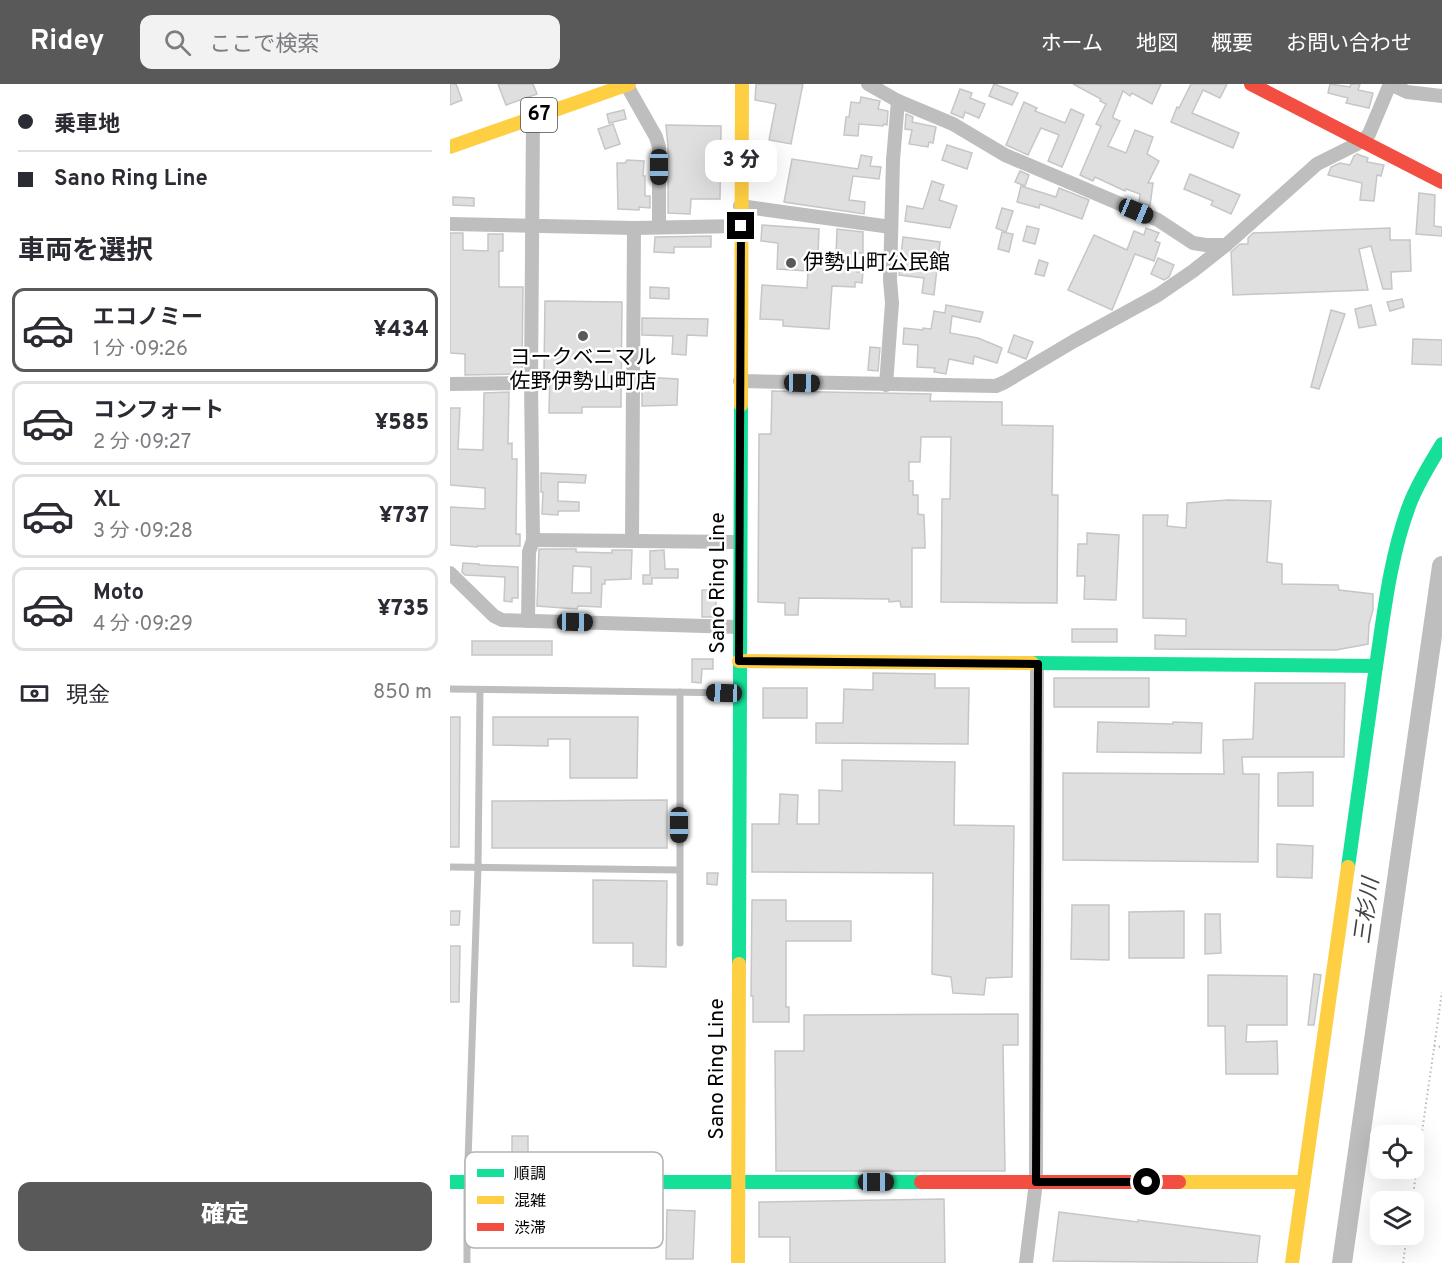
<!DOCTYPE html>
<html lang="ja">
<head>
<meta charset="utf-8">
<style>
	body { margin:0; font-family:Overpass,"Noto Sans JP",sans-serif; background:#f2f2f3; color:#2b2b33; height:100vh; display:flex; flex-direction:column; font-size:22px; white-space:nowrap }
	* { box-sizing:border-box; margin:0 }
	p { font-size:20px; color:#7c7c81 }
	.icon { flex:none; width:33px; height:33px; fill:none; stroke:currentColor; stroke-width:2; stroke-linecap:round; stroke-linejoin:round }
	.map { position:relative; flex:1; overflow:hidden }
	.drawer { display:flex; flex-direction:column; background:#fff; width:450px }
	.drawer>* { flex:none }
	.top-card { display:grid; align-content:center; height:132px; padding:0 18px; background:#fff }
	.buttons { position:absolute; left:920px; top:1041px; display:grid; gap:12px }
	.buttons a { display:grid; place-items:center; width:54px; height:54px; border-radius:12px; background:#fff; box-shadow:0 6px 24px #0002; font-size:30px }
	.end { position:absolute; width:27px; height:27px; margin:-14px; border:8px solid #000; background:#fff; box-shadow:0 0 0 3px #fff }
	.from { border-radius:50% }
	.bubble { position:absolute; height:42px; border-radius:12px; background:#fff; box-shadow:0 6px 24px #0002; font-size:20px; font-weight:800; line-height:42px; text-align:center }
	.car { position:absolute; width:18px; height:36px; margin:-18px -9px; border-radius:8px; box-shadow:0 0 4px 2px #0007; background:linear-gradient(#222 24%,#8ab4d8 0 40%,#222 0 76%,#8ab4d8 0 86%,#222 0) }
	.top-card b { display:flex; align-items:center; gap:21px; height:57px; font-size:22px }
	.top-card b+b { border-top:2px solid #e1e1e2 }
	.top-card i { width:15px; height:15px; background:#2b2b33 }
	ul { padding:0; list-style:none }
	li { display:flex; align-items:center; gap:18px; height:84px; margin:0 12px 9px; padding:0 6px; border:3px solid #e1e1e2; border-radius:12px }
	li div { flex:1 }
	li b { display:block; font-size:22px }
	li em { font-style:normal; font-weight:800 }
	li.active { border-color:#595959 }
	li>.icon { width:54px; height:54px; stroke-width:1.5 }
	h2 { padding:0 18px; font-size:27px; line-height:72px }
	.pay { display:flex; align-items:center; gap:15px; height:66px; padding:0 18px; font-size:22px }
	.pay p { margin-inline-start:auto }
	.button { display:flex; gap:12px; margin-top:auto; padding:12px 18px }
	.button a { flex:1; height:69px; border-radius:12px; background:#595959; color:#fff; font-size:24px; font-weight:800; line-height:69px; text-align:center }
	header { display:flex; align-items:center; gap:36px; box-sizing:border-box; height:84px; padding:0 30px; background:#595959; color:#fff }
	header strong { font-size:28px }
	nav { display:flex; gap:33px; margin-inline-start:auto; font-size:21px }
	.search { width:420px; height:54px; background:#f2f2f3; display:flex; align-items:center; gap:15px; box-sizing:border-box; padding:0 21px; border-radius:12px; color:#7c7c81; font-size:22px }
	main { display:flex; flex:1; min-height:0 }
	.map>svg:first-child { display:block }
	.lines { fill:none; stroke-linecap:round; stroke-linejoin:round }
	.river { stroke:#bebebe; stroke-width:20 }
	.building { fill:#dfdfdf; stroke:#c6c6c6; stroke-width:1.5; fill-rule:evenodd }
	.path { stroke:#b9b9b9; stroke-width:2; stroke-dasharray:1.5 3; stroke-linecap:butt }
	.lane { stroke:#bebebe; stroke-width:7 }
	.street { stroke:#bebebe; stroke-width:14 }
	.fast { stroke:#16e098; stroke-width:14 }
	.slow { stroke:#ffcf43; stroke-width:14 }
	.jam { stroke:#f24e42; stroke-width:14 }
	.route { stroke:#000; stroke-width:8 }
	.poi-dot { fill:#595959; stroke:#fff; stroke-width:2 }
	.labels { text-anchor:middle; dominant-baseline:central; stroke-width:5; stroke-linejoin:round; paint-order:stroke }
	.shield { fill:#fff; stroke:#4c4c4c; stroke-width:1.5 }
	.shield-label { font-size:20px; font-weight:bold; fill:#000 }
	.poi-label { font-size:21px; fill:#000; stroke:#fff; text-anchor:start }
	.street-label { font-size:21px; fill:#000; stroke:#fff }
	.water-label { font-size:22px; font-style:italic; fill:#434343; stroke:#fff }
	.key { fill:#fff; stroke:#b2b2b2; stroke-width:1.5 }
	.key-label { font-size:16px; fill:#000 }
</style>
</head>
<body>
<header>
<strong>Ridey</strong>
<div class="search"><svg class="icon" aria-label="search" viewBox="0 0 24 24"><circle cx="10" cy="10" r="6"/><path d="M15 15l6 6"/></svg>ここで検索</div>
<nav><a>ホーム</a><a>地図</a><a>概要</a><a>お問い合わせ</a></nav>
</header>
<main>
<section class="drawer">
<div class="top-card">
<b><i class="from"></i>乗車地</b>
<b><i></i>Sano Ring Line</b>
</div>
<h2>車両を選択</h2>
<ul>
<li class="active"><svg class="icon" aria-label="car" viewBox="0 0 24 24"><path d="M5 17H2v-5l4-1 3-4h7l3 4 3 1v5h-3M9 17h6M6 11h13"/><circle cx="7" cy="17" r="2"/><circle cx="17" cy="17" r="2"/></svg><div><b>エコノミー</b><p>1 分 · 09:26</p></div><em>¥434</em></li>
<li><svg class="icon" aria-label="car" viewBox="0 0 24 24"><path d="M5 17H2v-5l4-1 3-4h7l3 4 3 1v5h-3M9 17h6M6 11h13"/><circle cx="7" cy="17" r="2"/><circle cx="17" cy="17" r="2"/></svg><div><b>コンフォート</b><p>2 分 · 09:27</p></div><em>¥585</em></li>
<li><svg class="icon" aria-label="car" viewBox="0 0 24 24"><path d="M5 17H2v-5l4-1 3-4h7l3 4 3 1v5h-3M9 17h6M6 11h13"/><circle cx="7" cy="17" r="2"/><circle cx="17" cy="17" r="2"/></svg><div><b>XL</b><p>3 分 · 09:28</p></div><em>¥737</em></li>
<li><svg class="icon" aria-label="car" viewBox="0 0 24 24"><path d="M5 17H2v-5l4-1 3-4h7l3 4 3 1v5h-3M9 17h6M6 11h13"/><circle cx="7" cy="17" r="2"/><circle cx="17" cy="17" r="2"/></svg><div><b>Moto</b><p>4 分 · 09:29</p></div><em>¥735</em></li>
</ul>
<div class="pay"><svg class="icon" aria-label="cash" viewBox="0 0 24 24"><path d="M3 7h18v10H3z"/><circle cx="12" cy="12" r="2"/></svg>現金<p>850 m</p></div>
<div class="button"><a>確定</a></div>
</section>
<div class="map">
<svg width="992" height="1179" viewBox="0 0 992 1179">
	<rect width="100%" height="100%" fill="#fff"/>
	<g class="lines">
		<path class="river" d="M892,1179L992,482"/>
	</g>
	<g class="building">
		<path d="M0,0H6L12,16L0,21Z"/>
		<path d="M48,0H83L87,10L56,21Z"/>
		<path d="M306,0H353L341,60L319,56L326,20L305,16Z"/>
		<path d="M544,0L568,9L562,21L539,12Z"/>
		<path d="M623,0H711L702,20L682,9L680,12L673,7L663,32V34L670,37L658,62L676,69L685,46L703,53L697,70L709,77L698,99H703L700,122L689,118L690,110L676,105L675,107L645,93L643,97L630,91L651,42L646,40L656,20L650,17L651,15Z"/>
		<path d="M741,0H777L770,14L753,6L742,29L789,49L783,64L721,38L727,23L729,24Z"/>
		<path d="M880,0L900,3L901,0H910L908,6L923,9L919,24L896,19L898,14L878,9Z"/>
		<path d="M510,5L522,9L520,14L535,20L529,34L515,28L513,34L501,29Z"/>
		<path d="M411,13L430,17L428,25L438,27L437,41L434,40L433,42L409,40L408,52L394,51L396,33H399L401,18L410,19Z"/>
		<path d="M574,18L587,24L585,27L615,39L621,25L634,31L612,83L598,77L609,51L591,44L578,71L556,61Z"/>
		<path d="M174,26L176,35L159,39L157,30Z"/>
		<path d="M456,30L463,33L462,38L486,43L483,59L479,58L478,63L459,60L462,46L455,45Z"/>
		<path d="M163,40L170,60L155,65L148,45Z"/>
		<path d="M216,41L271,42L270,115H241L240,130L218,129V63Z"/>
		<path d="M497,61L522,69L517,85L492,76Z"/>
		<path d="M907,70L918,74L917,78L934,81L931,92L927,91L924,117L910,116L912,99L878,91L881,83L890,79L900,81L904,72Z"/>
		<path d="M411,71L422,73L420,82L431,83L429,95L403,92L399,116L415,118L414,130L334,118L342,75L408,85Z"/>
		<path d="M177,76L194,77L193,92H195V112H200V124L189,123V126L168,125L167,79H175Z"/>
		<path d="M570,87L579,91L575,102L565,98Z"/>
		<path d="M740,90L790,111L781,130L761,121L763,117L734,105Z"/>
		<path d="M482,97L494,101L489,116L507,122L500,144L455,137L457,122L473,125Z"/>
		<path d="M571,102L606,113L609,104L639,116L632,135L590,120L589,124L567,118Z"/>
		<path d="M969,109L985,111L984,142L992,143V152L966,150Z"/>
		<path d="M3,113L24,114V122L3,121Z"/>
		<path d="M552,124L563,127L556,148L546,144Z"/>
		<path d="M312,141L369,145L368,171L386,172L387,145L413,148V169H408L407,188H413L412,199L405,198V203L382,202L379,245L333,242V236L310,235L312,201L357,204L358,187L327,185L328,159L311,157Z"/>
		<path d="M577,142L589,145L585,160L573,157Z"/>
		<path d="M696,144L709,149L705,157L710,159L704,177L685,170L662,226L618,206L644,151L677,166L684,147L694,151Z"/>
		<path d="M940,144V156H960L961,187L941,188L942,205H933L921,162L909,165L918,206L783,211L781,168L790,160H798V154L803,149Z"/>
		<path d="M552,148L563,150L559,168L548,165Z"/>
		<path d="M0,149H13V166L38,167V150H53V167H49V203H73L72,290L15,291V270L0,269Z"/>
		<path d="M261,152V163H224V169L204,168L205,153Z"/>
		<path d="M453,153L490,158L484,211L472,209L474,194L449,191Z"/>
		<path d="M708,174L724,181L719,193L714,196L701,190Z"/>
		<path d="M589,176L598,179L594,192L585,190Z"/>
		<path d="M200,203L219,204V215L200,214Z"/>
		<path d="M952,215L954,223L940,227L937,218Z"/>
		<path d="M95,217L172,218L171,323H132V329H99L100,287H94Z"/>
		<path d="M496,221L533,228L530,238L502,232L500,249L528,254L552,264L547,279L524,272L523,280L499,275L496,290L484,288L485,284L467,283L468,261L453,260L454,244L473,246V244L481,245L484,227L495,229Z"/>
		<path d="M921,221L926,241L909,244L905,225Z"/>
		<path d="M881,226L895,230L869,305L861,303Z"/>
		<path d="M192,234L258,235L257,252L237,251L236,271L222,270L223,252L192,251Z"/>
		<path d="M564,251L583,258L576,275L558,268Z"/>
		<path d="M963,255L992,256V281L962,280Z"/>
		<path d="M420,263L430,264L428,287L418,286Z"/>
		<path d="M192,293L228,295L227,321L192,322Z"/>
		<path d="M322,307L481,310L480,317L552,318V341L603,342L602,411H608L607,519L491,518L492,415H500L501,353H471L470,378H459V397H463V411H468V430L474,431L475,459V464H462V523H451L450,517L439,518V515L349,514L348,531H335V519L308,518L309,350H321Z"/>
		<path d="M59,308L58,360L62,359V375H67L66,450H70V462H27V463L0,461V423L35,425V404L0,401V324H10L8,365L33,366L34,309Z"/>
		<path d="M91,389L136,391L135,399L108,398V417L129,418V427H108V431L92,430L93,408H91Z"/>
		<path d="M778,416L821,417L817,478L832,480V500L888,501L889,506L923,510V526L919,540L918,560L886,566L705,565V551L736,552V535L693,534V431H718L717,442L736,444L737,419Z"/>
		<path d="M637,449L669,451L666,516L634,515L635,492H627L628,460H637Z"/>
		<path d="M89,465H126V468L162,469V466H182L181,495L155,496V500H152L151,523L128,522L127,525L87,522ZM123,482L141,483V509H122Z"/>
		<path d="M214,466L215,485H228V494H202V500H193V491H200V467Z"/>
		<path d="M13,479L29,480V481L68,483V514H62V518L54,517L55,493L15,491L12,488Z"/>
		<rect x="252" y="506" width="14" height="27"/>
		<rect x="622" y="545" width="45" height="13"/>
		<rect x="22" y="557" width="80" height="14"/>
		<path d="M242,575H263V585H252L251,599L242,598Z"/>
		<path d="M423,589L485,590V604H519L518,660L366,659V639H393L394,605L423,606Z"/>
		<rect x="604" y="594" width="95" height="29"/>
		<path d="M805,599H895L894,673H792L793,690H809L808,778L613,776V689L774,690L773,656L803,655Z"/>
		<rect x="313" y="604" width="44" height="30"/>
		<path d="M0,633H10L9,763H0Z"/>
		<path d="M43,633H188L187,694H120V655H98V662L43,661Z"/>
		<path d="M648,638L723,640V638L752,639L751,669L647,668Z"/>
		<path d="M392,676L505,678L504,741L564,742L562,893L536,894L534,911L503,909L501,893L482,890L483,789L302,788V740H329L330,710L348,711L347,740H369V706L392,707Z"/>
		<path d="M863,688V722H828V689Z"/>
		<path d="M217,716V764H42V717Z"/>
		<path d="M827,760L863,762L862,794L827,793Z"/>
		<path d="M257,789H268L267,801L257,800Z"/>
		<path d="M143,796L217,797L216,883L183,882V859H143Z"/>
		<path d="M302,816H336V837H401V857H336V923H339V938H303V912H301Z"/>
		<path d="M622,821H659V876L621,875Z"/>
		<path d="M0,827H10L9,841H0Z"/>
		<path d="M734,827V874H679V828Z"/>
		<path d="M755,830H770L771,869L755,870Z"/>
		<path d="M0,862H10L9,918H0Z"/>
		<path d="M864,890L871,891L864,941H858Z"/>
		<path d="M758,891L837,892V941H797L796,958L827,957L828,990H776L775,942H758Z"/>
		<path d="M568,930V961H553L555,1087H326L325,967H354V931Z"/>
		<rect x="62" y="1052" width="16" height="24"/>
		<path d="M494,1115L495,1179H340V1153H309V1118Z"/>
		<path d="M217,1126L245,1127L243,1175H216Z"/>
		<path d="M609,1128L688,1138V1136L810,1152L807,1179L603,1177Z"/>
	</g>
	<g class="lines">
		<g class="path">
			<path d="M984,962L992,963"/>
			<path d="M962,1118L992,908"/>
			<path d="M953,1179L957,1150"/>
		</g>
		<g class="lane">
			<path d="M0,605L289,609"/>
			<path d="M0,783L229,786"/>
			<path d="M230,859V608"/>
			<path d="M17,1179V1106L28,783L30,606"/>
		</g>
		<g class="street">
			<path d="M176,0L206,53L209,63V143"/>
			<path d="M418,0L448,17L503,40L555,71L708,136L743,159L756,161H776"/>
			<path d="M940,0L957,8L992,12"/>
			<path d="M290,122L441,143"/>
			<path d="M0,140L184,144L291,142"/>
			<path d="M290,297L546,302L555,298L624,257L708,211L743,187L776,161L867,80L911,58L919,50L940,0"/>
			<path d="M0,300L81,299"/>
			<path d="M436,301L442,219L440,196L443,76L448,17"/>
			<path d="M83,456L289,458"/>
			<path d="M182,457L184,144"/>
			<path d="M0,489L44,532L52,536L289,543"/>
			<path d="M78,537L79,468L83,456L81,299L83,34"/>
			<path d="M576,1179L586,1098L587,580"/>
		</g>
		<g class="fast">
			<path d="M582,579L926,582L898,783"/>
			<path d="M926,582C934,529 940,473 959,422C967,400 980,380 992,360"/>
			<path d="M289,880L291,321"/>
			<path d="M0,1098H471"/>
		</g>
		<g class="slow">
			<path d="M0,63L179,0"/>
			<path d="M291,321L292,0"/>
			<path d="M289,577L582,579"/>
			<path d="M729,1098H852"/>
			<path d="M288,1179L289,880"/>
			<path d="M842,1179L898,783"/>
		</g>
		<g class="jam">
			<path d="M801,0L992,98"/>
			<path d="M471,1098H729"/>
		</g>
	</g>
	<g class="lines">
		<path class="route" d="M291,142L289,577L588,580L586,1098H697"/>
	</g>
	<g class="poi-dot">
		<circle cx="341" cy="179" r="6"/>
		<circle cx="133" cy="252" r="6"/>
	</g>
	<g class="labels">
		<rect class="shield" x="71" y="14" width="36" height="34" rx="4.5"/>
		<g class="shield-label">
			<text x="89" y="31">67</text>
		</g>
		<g class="poi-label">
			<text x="353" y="179">伊勢山町公民館</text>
			<text x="133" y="274" text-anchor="middle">ヨークベニマル<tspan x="133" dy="24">佐野伊勢山町店</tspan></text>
		</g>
		<g class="street-label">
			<text transform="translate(268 499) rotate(-90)">Sano Ring Line</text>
			<text transform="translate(267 985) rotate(-90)">Sano Ring Line</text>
		</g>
		<g class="water-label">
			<text transform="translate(918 827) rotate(-82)">三杉川</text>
		</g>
	</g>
	<rect x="15" y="1068" width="198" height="96" rx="9" class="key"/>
	<rect x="27" y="1085" width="27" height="8" fill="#16e098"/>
	<rect x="27" y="1112" width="27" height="8" fill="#ffcf43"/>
	<rect x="27" y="1139" width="27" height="8" fill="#f24e42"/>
	<g class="key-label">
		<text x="64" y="1095">順調</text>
		<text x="64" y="1122">混雑</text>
		<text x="64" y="1149">渋滞</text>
	</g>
</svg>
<div class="buttons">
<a><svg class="icon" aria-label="locate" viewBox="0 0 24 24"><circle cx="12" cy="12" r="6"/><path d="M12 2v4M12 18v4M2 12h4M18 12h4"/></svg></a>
<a><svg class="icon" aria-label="layers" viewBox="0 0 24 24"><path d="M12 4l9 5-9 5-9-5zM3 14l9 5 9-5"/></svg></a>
</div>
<i class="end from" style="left:697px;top:1098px"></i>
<i class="end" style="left:291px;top:142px"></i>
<div class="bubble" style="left:255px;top:56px;width:72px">3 分</div>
<i class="car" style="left:209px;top:83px;rotate:180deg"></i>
<i class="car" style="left:686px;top:127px;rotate:113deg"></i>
<i class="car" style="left:352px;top:299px;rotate:91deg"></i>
<i class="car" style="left:125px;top:538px;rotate:91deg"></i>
<i class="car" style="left:274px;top:609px;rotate:272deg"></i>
<i class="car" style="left:229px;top:741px;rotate:180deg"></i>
<i class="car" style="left:426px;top:1098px;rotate:90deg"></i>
</div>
</main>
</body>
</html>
